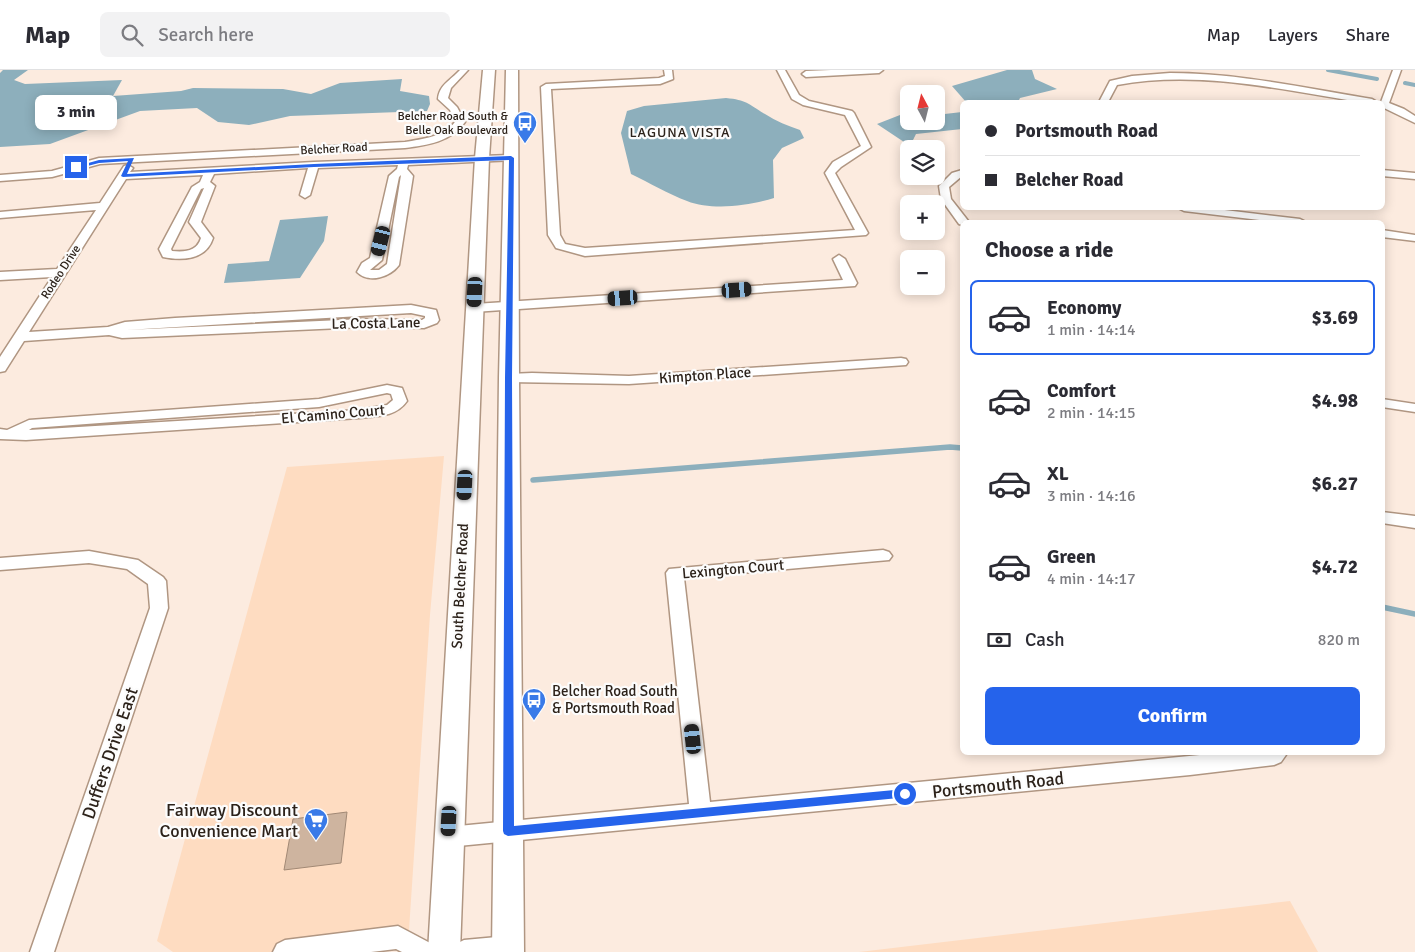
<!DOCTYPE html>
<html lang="en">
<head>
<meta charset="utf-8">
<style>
	body { margin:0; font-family:Signika,sans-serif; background:#f2f2f3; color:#2b2b33; height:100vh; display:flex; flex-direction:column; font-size:19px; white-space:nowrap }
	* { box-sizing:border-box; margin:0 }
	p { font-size:16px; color:#7c7c81 }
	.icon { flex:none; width:28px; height:28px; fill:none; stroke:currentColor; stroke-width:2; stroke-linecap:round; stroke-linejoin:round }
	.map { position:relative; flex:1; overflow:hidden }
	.drawer { position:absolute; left:960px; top:150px; width:425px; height:535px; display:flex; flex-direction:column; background:#fff; border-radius:8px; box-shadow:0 2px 12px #0003 }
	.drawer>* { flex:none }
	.guide { position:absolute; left:960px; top:30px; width:425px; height:110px; border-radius:8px; box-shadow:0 2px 12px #0003; display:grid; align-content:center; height:110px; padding:0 25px; background:#fff }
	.needle { width:32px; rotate:353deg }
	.controls { position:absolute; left:900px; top:15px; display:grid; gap:10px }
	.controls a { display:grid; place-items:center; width:45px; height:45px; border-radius:8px; background:#fff; box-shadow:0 2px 12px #0003; font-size:25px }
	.end { position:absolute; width:22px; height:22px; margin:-11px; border:6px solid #2563eb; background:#fff; box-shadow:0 0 0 2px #fff }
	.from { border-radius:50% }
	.bubble { position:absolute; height:35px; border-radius:8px; background:#fff; box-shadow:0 2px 12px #0003; font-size:16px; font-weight:700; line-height:35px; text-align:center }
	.car { position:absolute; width:15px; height:30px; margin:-15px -8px; border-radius:6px; box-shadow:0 0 4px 1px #0007; background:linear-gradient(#222 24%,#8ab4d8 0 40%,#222 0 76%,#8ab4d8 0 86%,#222 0) }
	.guide b { display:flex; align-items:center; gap:18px; height:48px; font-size:19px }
	.guide b+b { border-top:1px solid #e1e1e2 }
	.guide i { width:12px; height:12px; background:#2b2b33 }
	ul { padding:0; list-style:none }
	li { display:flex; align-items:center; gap:15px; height:75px; margin:0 10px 8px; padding:0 15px; border:2px solid transparent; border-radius:8px }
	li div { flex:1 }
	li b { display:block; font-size:19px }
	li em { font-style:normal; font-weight:700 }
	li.on { border-color:#2563eb }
	li>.icon { width:45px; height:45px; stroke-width:1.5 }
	h2 { padding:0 25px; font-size:22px; line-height:60px }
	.pay { display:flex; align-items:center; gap:12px; height:55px; padding:0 25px; font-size:19px }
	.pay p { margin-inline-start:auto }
	.cta { display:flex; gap:10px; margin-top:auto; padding:10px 25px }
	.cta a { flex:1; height:58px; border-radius:8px; background:#2563eb; color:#fff; font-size:20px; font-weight:700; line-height:58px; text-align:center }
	header { display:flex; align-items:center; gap:30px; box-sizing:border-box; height:70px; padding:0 25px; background:#fff; border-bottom:1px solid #e1e1e2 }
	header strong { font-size:24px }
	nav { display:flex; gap:28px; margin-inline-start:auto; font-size:18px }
	.search { width:350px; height:45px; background:#f2f2f3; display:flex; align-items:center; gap:12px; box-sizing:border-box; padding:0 18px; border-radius:8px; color:#7c7c81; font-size:19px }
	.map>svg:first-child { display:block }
	.built { fill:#fedcc1 }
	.water { fill:#8dafbc }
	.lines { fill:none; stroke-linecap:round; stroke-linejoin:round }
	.stream-far1 { stroke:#8dafbc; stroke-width:4 }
	.stream { stroke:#8dafbc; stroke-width:5.5 }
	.building { fill:#ceb49f; stroke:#a28975 }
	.street-casing { stroke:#b09682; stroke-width:3 }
	.secondary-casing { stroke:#b09682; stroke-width:3 }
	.street { fill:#fff; fill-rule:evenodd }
	.secondary { fill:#fff; fill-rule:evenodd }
	.route { fill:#2563eb }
	.labels { text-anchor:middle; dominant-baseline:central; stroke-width:4.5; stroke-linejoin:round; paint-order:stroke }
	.far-poi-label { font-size:12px; fill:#2c221a; stroke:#fcfcfc; text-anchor:end }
	.far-street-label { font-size:12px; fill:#2c221a; stroke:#fcfcfc }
	.far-neighbourhood-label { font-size:14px; letter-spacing:1px; fill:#2c221a; stroke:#fcfcfc }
	.street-label { font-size:15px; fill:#2c221a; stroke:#fcfcfc }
	.poi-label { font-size:15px; fill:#2c221a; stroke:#fcfcfc; text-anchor:start }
	.near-street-label { font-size:18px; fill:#2c221a; stroke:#fcfcfc }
	.near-poi-label { font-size:18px; fill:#2c221a; stroke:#fcfcfc; text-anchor:end }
</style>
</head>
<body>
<header>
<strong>Map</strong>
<div class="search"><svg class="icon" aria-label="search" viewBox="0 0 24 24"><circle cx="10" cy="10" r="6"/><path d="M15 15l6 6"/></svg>Search here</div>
<nav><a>Map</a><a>Layers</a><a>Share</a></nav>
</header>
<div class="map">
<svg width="1415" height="882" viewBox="0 0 1415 882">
	<rect width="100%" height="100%" fill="#fcebdf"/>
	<g class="built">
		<path d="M444,386L430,545L408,875L352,882H173L157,871L287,397Z"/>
		<path d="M1290,831L1318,882H859Z"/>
	</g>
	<g class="water">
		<path d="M3,0H28L14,10L25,14L122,10L113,26L181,21L193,18L283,19L311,24L340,13L402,9L400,21L429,26L430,34L427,41L290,46L249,55L218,52L197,38L140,41L50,74L0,77V3Z"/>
		<path d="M1007,0H1032L1035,9L1057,19L1020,28L1018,32H966L952,16Z"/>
		<path d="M726,28C747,30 748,34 765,44C776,51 788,56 800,60L804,68L782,78L773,90L774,128C749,136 712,141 687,131C668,124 650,113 631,104L621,63L627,41L644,36Z"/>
		<path d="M962,42V59L916,64L910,76L877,54L900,45H909V51H936V45Z"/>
		<path d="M328,146L324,171L300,208L224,213L228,194L269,191L280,150Z"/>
	</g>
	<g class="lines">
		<g class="stream-far1">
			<path d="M1328,0L1377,9"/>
			<path d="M1405,13L1415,15"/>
		</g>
		<g class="stream">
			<path d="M533,410L950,377L962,378"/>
			<path d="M1382,537L1415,544"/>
		</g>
	</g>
	<path class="building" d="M347,742L341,793L284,800L293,749Z"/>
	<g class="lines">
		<g class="street-casing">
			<g id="street">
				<path d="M460,0H468L451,18L448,28L457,37L465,52C450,72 428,75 405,78L100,94L52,107L0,111V105L52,101L99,88L405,72C423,69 443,67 455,52L450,40L438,29C439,15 451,10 460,0Z"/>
				<path d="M664,0H672L673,9L660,14L551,19L560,165L565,174L585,178L855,160L825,103L833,92L861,76L845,45L803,35L792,29L777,0H785L799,25L809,31L852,41L854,43L871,77L841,97L835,103L868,163L866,165L585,186L556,178L548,165L541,17L546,14L659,8L665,6Z"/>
				<path d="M831,0H883L879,3L806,7L802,4L806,1Z"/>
				<path d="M1393,0H1401L1389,33L1404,39L1415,46V53L1382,37V32H1378H1381Z"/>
				<path d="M1170,3C1238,3 1305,18 1372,29L1377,32H1359C1279,19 1197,0 1117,15L1108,32H1099L1110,11L1132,6Z"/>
				<path d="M511,85L516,88L515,90L408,95L407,99L413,106L399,195C390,207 369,214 357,202L362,193L370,188L389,106L397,99L398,95L318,98L310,125L305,128L300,125L308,98L214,104L210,112L215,116L201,152L213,168C206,190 182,191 163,187L159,179L192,117L200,112L203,105L126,109L29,262L108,257L125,252L175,248L411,235L436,240L439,250L437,253L424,258L363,257L122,268L109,265L24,271L5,301L0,302V287L52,207L0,210V202L57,199L96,140L0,148V142L100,133L124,96L128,95L133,98L130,102L314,92ZM401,105L387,194L379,200H370L382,190L399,107ZM204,118L189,152L201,168C197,182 184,182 172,181L171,179L201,119ZM411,243L425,246V248L422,250L363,249L126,260Z"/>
				<path d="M962,100V106L949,117L951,129L969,152H962V155L959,154L941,129L939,116L952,103Z"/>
				<path d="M1382,100L1415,103V109L1382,106Z"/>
				<path d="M1178,138H1208L1300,149L1306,152H1276L1184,141Z"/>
				<path d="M1382,160L1415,165V171L1382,167Z"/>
				<path d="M839,185L845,189L857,213L855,216L474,242L468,238L474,234L843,210L833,189Z"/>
				<path d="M901,288L906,289L908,292L906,295L629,314L509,312L502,308L509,304L532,303L629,306Z"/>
				<path d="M387,315L402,318L407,331C396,347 377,346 359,348L26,370L0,369V359L7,360L29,350L319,329ZM387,323L391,324L393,330L387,335L359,340L29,360L32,358L319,337Z"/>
				<path d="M1382,329L1415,334V342L1382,337Z"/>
				<path d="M1382,442L1415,446V458L1382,453Z"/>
				<path d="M883,480L889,482L892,486L889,490L684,508L710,732L1231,682H1288L1281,692L1274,695L1190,705L448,777L440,774L437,767L440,760L448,757L689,734L666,503L669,499Z"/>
				<path d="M89,481L138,490L163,507L166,511L168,538L54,882H30L150,538L148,514L127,499L89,493L0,500V488Z"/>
				<path d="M398,856L432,874L436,882H402L396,879L371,882H273L277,874L285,870Z"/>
				<path d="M508,866L516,869L520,877L518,882H452L456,874L464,870Z"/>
			</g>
		</g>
		<g class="secondary-casing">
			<g id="secondary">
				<path d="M483,0H495L489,88L460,882H428L475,88Z"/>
				<path d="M506,0H518L519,308L524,882H492L499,308Z"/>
			</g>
		</g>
		<use href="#street" class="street"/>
		<use href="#secondary" class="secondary"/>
	</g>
	<path class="route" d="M511,86L514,88L512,308L514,756L905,719L910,724L909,727L508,766L504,764L503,761L505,308L509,90L314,97L123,107L121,106L128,91L99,93L76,99L74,97L99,90L134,88L127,104L314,94Z"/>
	<defs>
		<g id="bus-pin" transform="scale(1.25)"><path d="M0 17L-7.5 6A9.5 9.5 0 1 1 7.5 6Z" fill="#397ae8" stroke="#fcfcfc"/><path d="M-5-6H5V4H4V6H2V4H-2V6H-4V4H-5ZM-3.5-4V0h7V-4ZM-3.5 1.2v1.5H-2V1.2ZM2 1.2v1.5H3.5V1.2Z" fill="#fff"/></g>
		<g id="supermarket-pin" transform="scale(1.25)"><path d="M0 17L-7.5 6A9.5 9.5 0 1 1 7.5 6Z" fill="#397ae8" stroke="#fcfcfc"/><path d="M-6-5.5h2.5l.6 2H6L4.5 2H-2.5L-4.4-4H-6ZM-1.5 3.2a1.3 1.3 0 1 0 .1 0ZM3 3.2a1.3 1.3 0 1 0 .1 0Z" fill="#fff"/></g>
	</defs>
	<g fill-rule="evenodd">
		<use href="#bus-pin" x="525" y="53"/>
		<use href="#bus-pin" x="534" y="630"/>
		<use href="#supermarket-pin" x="316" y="750"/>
	</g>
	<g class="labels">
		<g class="far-poi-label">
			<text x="508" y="46">Belcher Road South &amp;<tspan x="508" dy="14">Belle Oak Boulevard</tspan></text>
		</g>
		<g class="far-street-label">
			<text transform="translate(334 79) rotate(-3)">Belcher Road</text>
			<text transform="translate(61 202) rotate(-57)">Rodeo Drive</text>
		</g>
		<g class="far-neighbourhood-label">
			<text x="680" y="62">LAGUNA VISTA</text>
		</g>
		<g class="street-label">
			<text transform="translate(376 253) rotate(-1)">La Costa Lane</text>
			<text transform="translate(705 305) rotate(-4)">Kimpton Place</text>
			<text transform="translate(333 344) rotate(-5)">El Camino Court</text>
			<text transform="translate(733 499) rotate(-5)">Lexington Court</text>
			<text transform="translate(460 516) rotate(-87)">South Belcher Road</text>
		</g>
		<g class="poi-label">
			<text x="552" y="621">Belcher Road South<tspan x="552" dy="17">&amp; Portsmouth Road</tspan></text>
		</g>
		<g class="near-street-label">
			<text transform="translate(110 683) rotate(-71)">Duffers Drive East</text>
			<text transform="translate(998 715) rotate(-6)">Portsmouth Road</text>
		</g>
		<g class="near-poi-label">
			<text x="298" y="740">Fairway Discount<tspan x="298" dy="21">Convenience Mart</tspan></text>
		</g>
	</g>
</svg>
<div class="controls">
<a><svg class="needle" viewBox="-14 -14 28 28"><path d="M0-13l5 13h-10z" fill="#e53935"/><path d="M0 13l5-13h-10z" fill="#7c7c81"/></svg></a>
<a><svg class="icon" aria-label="layers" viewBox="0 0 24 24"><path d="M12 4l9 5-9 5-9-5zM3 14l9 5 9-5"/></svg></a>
<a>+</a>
<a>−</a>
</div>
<i class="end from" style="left:905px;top:724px"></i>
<i class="end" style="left:76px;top:97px"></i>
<div class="bubble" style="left:35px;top:25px;width:82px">3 min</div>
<i class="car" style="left:381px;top:171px;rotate:194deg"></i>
<i class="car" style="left:737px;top:220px;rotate:86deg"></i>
<i class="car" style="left:475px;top:222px;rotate:183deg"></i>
<i class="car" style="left:623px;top:228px;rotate:266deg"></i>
<i class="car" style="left:465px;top:415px;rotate:183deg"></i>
<i class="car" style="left:693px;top:669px;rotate:354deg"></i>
<i class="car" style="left:449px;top:751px;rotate:183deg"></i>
<div class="guide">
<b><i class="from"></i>Portsmouth Road</b>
<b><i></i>Belcher Road</b>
</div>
<section class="drawer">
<h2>Choose a ride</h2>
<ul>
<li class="on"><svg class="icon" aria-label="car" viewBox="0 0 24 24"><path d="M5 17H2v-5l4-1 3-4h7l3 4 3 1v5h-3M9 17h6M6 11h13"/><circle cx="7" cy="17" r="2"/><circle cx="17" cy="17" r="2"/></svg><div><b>Economy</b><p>1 min · 14:14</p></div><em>$3.69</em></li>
<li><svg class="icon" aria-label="car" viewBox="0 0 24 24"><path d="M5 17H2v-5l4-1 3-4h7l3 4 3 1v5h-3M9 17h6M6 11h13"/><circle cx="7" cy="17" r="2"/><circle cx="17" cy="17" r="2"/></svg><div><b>Comfort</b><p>2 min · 14:15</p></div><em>$4.98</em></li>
<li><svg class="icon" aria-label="car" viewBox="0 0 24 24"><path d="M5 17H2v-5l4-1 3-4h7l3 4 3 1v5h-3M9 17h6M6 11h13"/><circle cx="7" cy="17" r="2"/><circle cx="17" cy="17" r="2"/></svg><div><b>XL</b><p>3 min · 14:16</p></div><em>$6.27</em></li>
<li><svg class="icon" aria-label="car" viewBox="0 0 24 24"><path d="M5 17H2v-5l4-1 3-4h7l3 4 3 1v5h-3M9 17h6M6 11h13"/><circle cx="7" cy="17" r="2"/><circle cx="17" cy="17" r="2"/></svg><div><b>Green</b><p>4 min · 14:17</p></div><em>$4.72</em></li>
</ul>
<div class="pay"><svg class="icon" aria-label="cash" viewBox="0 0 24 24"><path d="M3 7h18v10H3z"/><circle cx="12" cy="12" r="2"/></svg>Cash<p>820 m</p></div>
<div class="cta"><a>Confirm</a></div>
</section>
</div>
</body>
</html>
